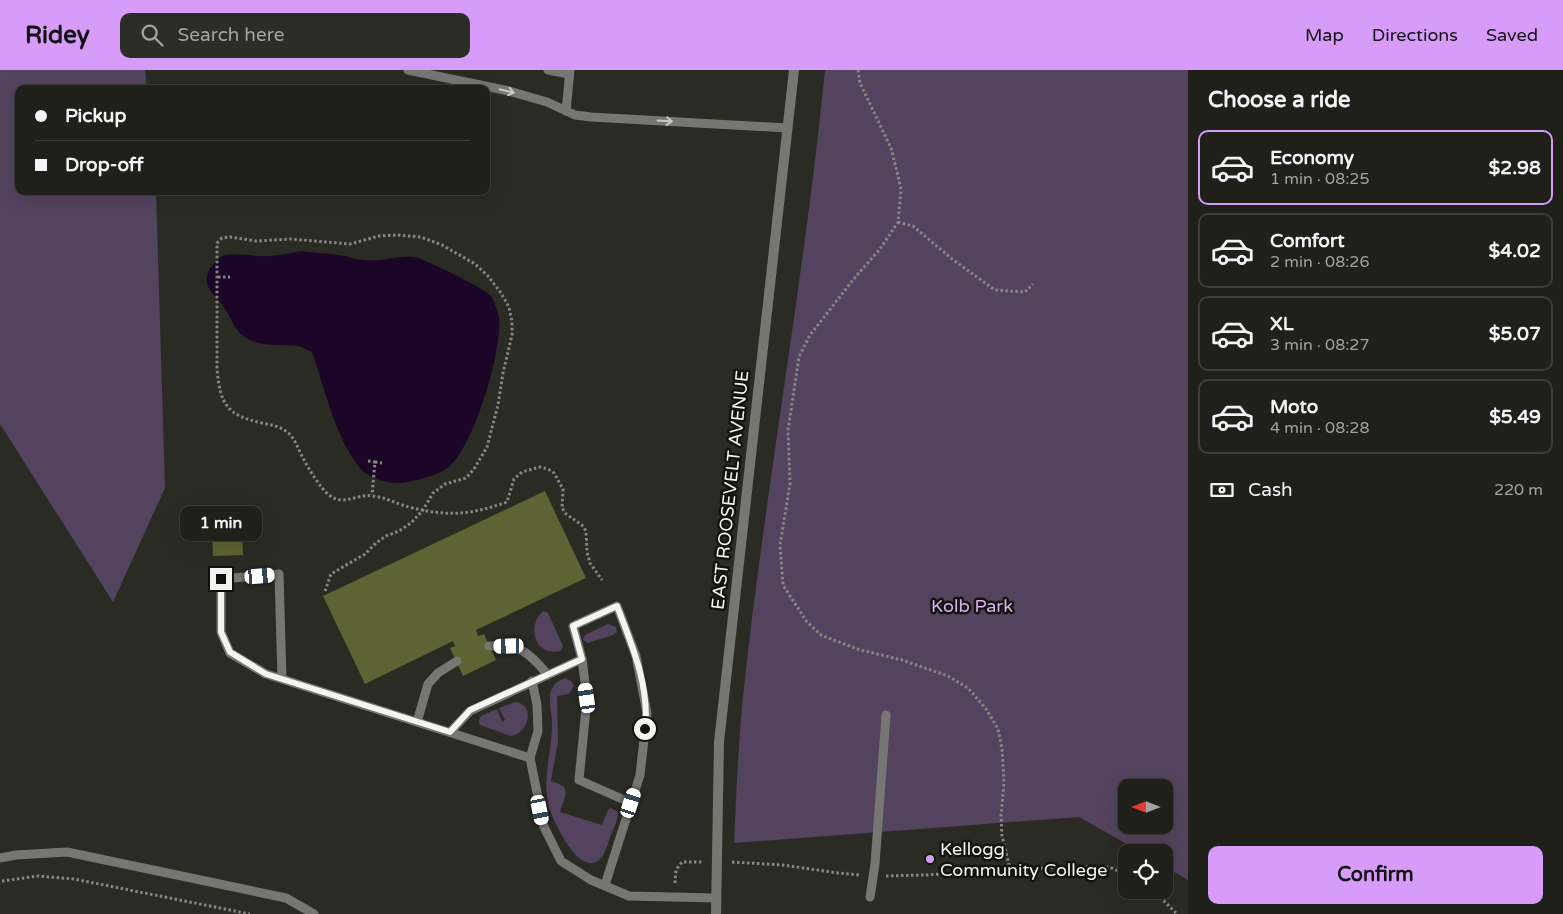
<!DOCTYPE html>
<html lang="en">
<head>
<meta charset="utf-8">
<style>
	body { margin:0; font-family:"Varela Round",sans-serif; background:#2d2d27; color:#f1f3f6; height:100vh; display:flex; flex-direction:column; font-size:19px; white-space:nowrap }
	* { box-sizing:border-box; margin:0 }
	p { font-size:16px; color:#a2a3a2 }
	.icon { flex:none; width:28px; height:28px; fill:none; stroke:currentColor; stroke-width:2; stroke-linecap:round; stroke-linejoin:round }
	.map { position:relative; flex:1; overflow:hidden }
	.drawer { display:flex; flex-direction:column; background:#20201a; width:375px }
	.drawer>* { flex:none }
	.banner { position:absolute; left:15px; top:15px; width:475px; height:110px; border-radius:10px; box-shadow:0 5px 20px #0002,0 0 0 1px #3d3e39; display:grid; align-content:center; height:110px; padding:0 20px; background:#20201a }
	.needle { width:32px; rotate:270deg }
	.fabs { position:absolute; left:1118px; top:709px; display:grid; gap:10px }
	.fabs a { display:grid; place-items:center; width:55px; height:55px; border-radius:10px; background:#20201a; box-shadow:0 5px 20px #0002,0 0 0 1px #3d3e39; font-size:25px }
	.end { position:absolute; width:22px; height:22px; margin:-11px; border:6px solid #f4f5f0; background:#111; box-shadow:0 0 0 2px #111 }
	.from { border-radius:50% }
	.bubble { position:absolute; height:35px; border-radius:10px; background:#20201a; box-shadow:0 5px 20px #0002,0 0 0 1px #3d3e39; font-size:16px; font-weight:700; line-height:35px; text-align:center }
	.car { position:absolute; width:15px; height:30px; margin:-15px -8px; border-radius:6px; box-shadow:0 0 4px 1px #0007; background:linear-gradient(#fff 24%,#345 0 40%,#fff 0 76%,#345 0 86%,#fff 0) }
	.banner b { display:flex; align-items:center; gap:18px; height:48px; font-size:19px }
	.banner b+b { border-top:1px solid #3d3e39 }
	.banner i { width:12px; height:12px; background:#f1f3f6 }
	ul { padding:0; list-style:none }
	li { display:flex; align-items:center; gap:15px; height:75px; margin:0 10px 8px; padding:0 10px; border:2px solid #3d3e39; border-radius:10px }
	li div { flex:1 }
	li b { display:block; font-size:19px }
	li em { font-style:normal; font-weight:700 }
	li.current { border-color:#d79bf9 }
	li>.icon { width:45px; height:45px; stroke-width:1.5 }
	h2 { padding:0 20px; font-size:22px; line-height:60px }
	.pay { display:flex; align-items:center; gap:12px; height:55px; padding:0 20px; font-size:19px }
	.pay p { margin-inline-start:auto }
	.cta { display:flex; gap:10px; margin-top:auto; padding:10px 20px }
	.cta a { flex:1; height:58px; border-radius:10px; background:#d79bf9; color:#111; font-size:20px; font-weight:700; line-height:58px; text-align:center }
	header { display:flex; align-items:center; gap:30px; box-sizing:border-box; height:70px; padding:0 25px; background:#d79bf9; color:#111 }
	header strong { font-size:24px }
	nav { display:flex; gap:28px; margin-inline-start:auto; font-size:18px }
	.search { width:350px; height:45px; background:#2d2d27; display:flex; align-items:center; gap:12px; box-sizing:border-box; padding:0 18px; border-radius:10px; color:#a2a3a2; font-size:19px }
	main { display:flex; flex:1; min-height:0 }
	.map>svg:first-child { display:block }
	.green { fill:#54435e; fill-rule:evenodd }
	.water { fill:#1c0627 }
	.building { fill:#5e6334 }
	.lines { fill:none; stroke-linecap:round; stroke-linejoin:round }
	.path { stroke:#868780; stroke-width:3; stroke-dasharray:2.5 2.5; stroke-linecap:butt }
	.lane { stroke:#767672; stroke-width:9 }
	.street { stroke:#767672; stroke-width:10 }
	.oneway { stroke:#c8c9c4 }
	.route { stroke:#f4f5f0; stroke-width:6 }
	.poi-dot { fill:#d79bf9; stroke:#13130f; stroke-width:2 }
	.labels { text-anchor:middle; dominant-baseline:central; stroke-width:5; stroke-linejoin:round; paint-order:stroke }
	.street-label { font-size:18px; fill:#f4f5f0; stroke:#13130f }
	.park-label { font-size:18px; fill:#d9b1f1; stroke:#13130f }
	.poi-label { font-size:18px; fill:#f4f5f0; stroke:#13130f; text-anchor:start }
</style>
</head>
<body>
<header>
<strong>Ridey</strong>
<div class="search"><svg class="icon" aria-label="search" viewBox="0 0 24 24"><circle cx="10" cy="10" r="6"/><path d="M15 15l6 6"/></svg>Search here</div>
<nav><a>Map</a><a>Directions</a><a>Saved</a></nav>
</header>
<main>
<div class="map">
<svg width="1188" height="844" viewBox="0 0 1188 844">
	<rect width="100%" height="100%" fill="#2a2b23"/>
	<g class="green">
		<path d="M0,0H145L147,19H19V121H156L165,418L113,532L0,354Z"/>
		<path d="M825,0H1188V810L1164,796V782H1141L1079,747L734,773C736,728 738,682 742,636C764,424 804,213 825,0ZM1126,718H1164V755H1126Z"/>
		<path d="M543,541L548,543L563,576L561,581C535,587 526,557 543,541Z"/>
		<path d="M608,554L616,557L617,562L613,565L588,573L583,570L585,565Z"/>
		<path d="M565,608L571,611L574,616L569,624L557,626L558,672L551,711C573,717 565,725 560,742L602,755L608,740L611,738L618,742C618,751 613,759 610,767C608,774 605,783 601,788C580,811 553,750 549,737C542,710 551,684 552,658C553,638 541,617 565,608Z"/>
		<path d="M515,632C536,634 529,663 511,666L480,655L479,650L481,646L497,639L502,652L505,650L499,638Z"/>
	</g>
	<path class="water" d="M301,181C313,183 326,183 339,185C347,186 356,190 365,190C381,192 398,185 414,187C423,188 486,219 491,226C494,231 498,242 499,248C502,281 475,373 450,396C441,405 410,413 397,413C384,412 368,408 360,398C335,367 325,319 312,282C307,280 302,277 298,276C283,274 267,277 252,271C231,262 233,246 219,231C207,218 201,210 213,195C216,191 220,186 225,185C236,183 248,185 259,186C273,187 287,184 301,181Z"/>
	<g class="building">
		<path d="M545,421L586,508L476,560L478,566L484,564L496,590L463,606L450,578L455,576L453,571L365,614L323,526Z"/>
		<path d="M212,460H242L243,485L213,486Z"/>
	</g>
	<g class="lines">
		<g class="path">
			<path d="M858,0L860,13L891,78L899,110L901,120L898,152L880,179L857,205L810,265L799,287L788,360L790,414L780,475L783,515L807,552L821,565L857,579L902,590L948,606L968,618L986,639L998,659L1002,679L1004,712L1001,746L1002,766L1010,799"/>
			<path d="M898,152L913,156L952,189L995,220L1025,222L1033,214"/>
			<path d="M218,207H230"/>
			<path d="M368,391L375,392L372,425"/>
			<path d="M375,392L382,393"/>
			<path d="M325,521L331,504L365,484L376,473L386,466L399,461L411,453L423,440L433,423L445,414L466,408L474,399L487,377L498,335L503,303L512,265V252L509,237L501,223L488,206L475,194L442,175L421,167L397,165L379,166L350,174L291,169L256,171L230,167L222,168L217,173V298C220,334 226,345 262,353C271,355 280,356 287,362C295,368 298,379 303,388C308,398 321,419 329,425C344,437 357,423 373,426C385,427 397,434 409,437C447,447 471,445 507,432L514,409L522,402L540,397L548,399L554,403L563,419L562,438L566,444L582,455L586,461L587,482L590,493L602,510"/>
			<path d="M732,792L783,795L838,803L860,805"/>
			<path d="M886,806L924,805L1062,797H1109L1126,804"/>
			<path d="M2,811L38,806L74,809L250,844"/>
			<path d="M675,813L676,800L682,792H703"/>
			<path d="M1153,820L1177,844"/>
		</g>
		<g class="lane">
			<path d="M408,0L509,21L547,32L575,45L591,47L787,58"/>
			<path d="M548,0L569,4"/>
			<path d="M566,41L570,0"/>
			<path d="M489,576C520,575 528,581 547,604"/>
			<path d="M282,609L279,504L221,509V562L230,583L266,604L530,688L544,757L561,791L591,810L629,826L716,828"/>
			<path d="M417,652L428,614L438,603L457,591"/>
			<path d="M450,662L470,641L582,589"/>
			<path d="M530,688L538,661L537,635L532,611"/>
			<path d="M0,788L16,785L67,782L286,828L314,844"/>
			<path d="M605,815L640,705L647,643L636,586L617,536L573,556L582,589L587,628L579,710L631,733"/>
			<path d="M870,827L875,794L886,645"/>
		</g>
		<path class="street" d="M716,844L719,672L794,0"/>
	</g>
	<defs><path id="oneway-shaft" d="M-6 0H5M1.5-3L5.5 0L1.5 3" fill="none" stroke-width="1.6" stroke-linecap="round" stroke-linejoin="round" transform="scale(1.25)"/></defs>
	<g class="oneway">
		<use href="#oneway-shaft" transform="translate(507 21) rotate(13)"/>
		<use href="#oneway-shaft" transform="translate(665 51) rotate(3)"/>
	</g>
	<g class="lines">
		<path class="route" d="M221,509V562L230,582L266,604L450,662L470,640L582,589L573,556L617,536C632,575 650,617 645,659"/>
	</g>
	<circle class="poi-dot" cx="930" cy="789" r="5"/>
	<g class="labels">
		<g class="street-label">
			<text transform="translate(730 420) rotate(-84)">EAST ROOSEVELT AVENUE</text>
		</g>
		<g class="park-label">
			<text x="972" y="536">Kolb Park</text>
		</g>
		<g class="poi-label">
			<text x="940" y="779">Kellogg<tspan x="940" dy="21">Community College</tspan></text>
		</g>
	</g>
</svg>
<div class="fabs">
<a><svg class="needle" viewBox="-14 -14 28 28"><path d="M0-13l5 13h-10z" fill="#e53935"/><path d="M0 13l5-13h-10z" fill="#a2a3a2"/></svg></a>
<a><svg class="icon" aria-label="locate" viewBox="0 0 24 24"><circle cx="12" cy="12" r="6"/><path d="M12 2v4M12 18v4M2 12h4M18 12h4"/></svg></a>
</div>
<i class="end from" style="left:645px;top:659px"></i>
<i class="end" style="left:221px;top:509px"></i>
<div class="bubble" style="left:180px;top:436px;width:82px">1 min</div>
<i class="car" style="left:260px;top:506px;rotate:85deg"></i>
<i class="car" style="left:509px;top:576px;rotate:269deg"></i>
<i class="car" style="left:587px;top:628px;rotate:352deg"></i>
<i class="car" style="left:631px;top:733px;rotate:18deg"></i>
<i class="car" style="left:540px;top:740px;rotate:169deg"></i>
<div class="banner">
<b><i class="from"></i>Pickup</b>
<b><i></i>Drop-off</b>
</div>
</div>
<section class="drawer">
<h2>Choose a ride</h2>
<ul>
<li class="current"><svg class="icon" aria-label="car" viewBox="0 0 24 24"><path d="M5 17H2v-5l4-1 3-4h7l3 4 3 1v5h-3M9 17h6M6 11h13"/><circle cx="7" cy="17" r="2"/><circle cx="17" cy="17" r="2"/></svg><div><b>Economy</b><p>1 min · 08:25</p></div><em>$2.98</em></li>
<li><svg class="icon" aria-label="car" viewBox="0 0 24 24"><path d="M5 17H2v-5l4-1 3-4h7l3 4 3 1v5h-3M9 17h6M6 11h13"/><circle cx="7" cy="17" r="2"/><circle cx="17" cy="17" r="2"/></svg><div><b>Comfort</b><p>2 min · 08:26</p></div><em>$4.02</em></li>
<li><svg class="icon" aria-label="car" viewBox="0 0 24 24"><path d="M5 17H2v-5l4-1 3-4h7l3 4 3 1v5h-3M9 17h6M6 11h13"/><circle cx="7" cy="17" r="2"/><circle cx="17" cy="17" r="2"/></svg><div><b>XL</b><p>3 min · 08:27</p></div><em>$5.07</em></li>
<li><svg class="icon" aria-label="car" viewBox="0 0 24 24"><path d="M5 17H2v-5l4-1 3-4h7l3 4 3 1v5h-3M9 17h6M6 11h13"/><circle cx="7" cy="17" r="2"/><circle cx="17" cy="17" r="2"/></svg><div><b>Moto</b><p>4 min · 08:28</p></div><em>$5.49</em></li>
</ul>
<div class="pay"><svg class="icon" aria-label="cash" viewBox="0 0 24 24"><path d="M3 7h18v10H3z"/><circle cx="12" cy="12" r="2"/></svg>Cash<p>220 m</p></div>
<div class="cta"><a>Confirm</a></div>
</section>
</main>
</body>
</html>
